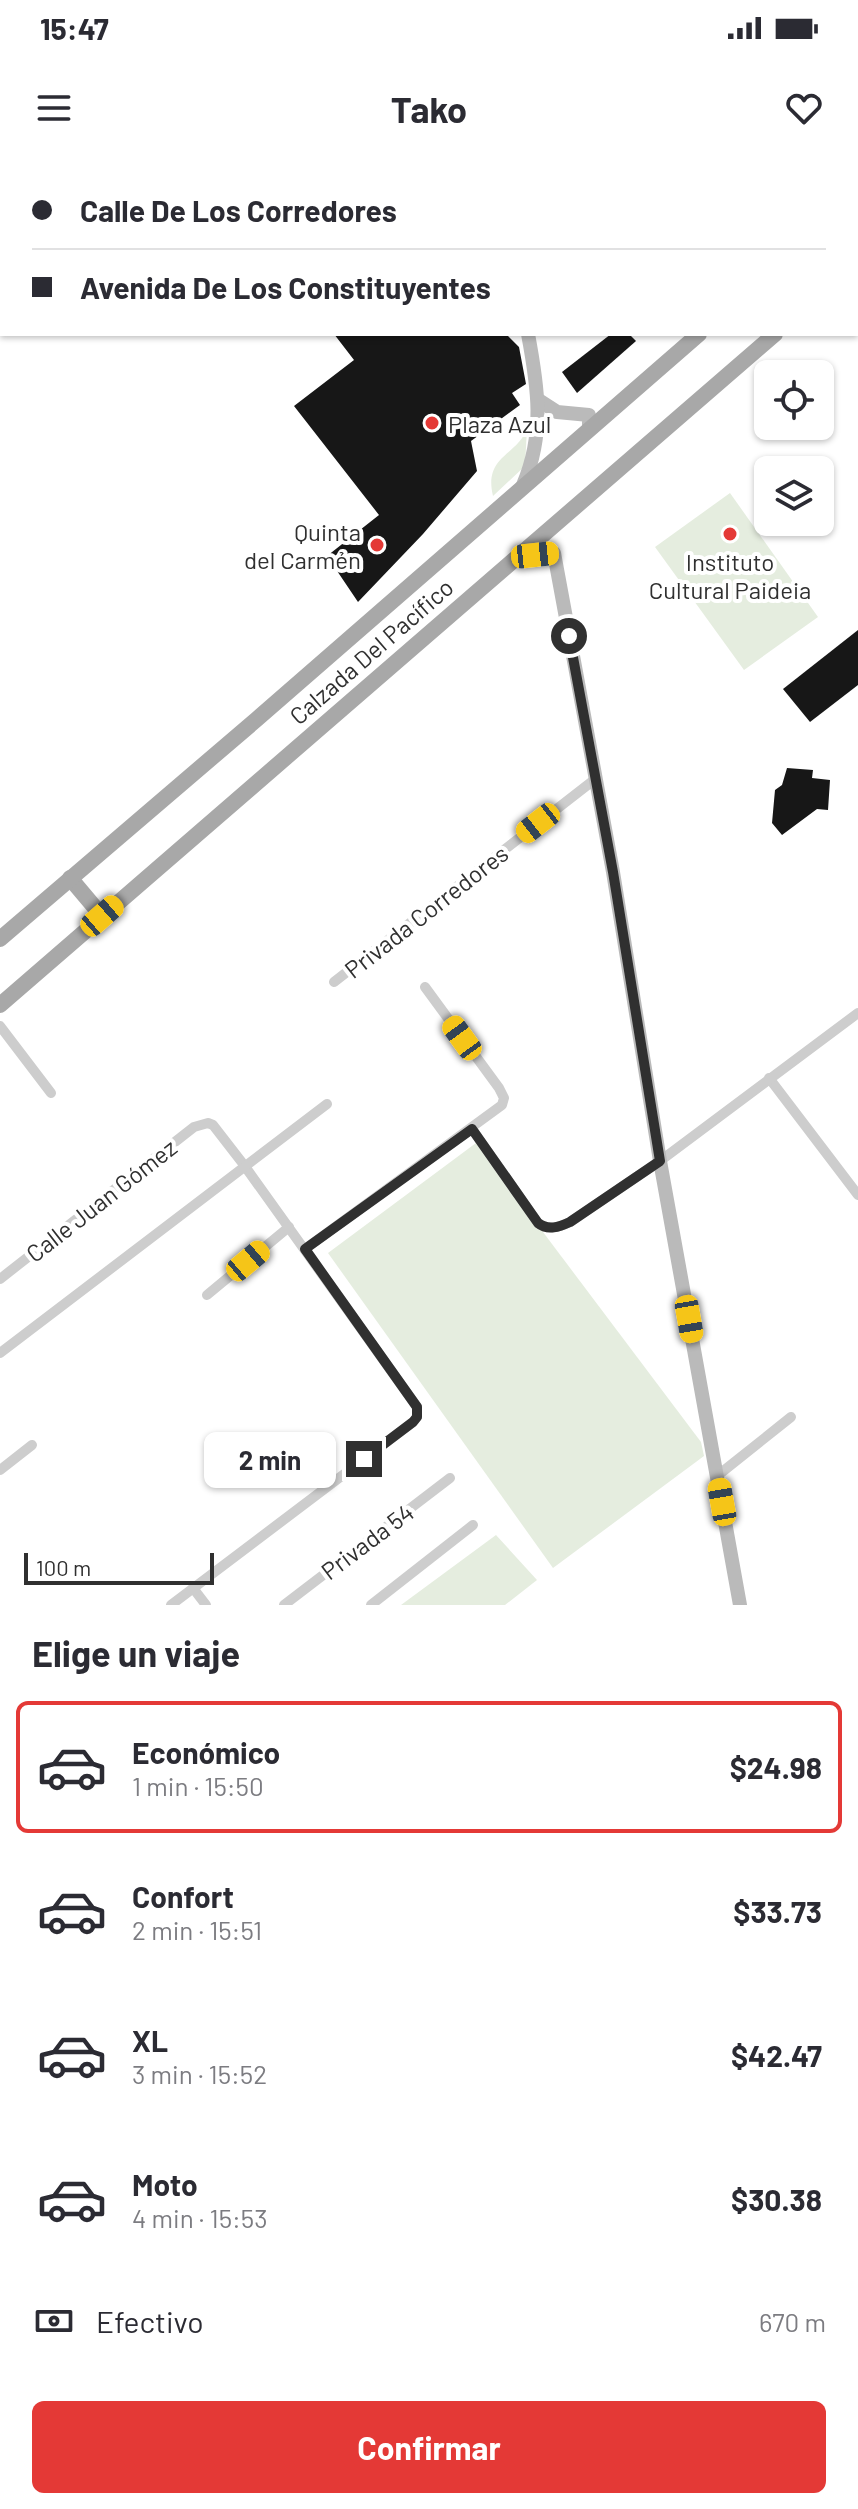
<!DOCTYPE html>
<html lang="es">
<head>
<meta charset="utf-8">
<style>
	body { margin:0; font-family:Barlow,sans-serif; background:#f2f2f3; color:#2b2b33; height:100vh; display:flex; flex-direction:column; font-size:30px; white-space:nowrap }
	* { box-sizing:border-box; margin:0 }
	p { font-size:26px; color:#7c7c81 }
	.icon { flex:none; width:44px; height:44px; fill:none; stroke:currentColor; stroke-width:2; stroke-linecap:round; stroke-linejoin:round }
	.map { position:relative; height:1445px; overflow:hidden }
	.side { display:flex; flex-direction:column; background:#fff; flex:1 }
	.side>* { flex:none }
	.top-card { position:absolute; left:0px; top:0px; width:858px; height:176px; box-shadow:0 2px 6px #0004; display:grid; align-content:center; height:176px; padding:0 32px; background:#fff }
	.tools { position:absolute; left:754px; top:200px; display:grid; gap:16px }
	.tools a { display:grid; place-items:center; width:80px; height:80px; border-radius:12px; background:#fff; box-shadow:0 2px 6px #0004; font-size:40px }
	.scale { position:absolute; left:24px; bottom:20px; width:190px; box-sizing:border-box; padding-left:8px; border:4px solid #303030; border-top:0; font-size:22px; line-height:28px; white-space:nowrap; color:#303030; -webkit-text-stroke:6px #fff; paint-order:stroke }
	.end { position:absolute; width:36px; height:36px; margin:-18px; border:10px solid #303030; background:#fff; box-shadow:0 0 0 4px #fff }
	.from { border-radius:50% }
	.bubble { position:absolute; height:56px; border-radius:12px; background:#fff; box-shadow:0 2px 6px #0004; font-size:26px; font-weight:700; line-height:56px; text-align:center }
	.car { position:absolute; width:24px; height:48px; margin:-24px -12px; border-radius:10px; box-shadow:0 0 6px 2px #0007; background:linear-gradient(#f5c518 24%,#345 0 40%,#f5c518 0 76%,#345 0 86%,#f5c518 0) }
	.top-card b { display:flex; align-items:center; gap:28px; height:76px; font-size:30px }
	.top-card b+b { border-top:2px solid #e1e1e2 }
	.top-card i { width:20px; height:20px; background:#2b2b33 }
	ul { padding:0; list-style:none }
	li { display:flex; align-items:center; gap:24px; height:132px; margin:0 16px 12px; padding:0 16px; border:4px solid transparent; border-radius:12px }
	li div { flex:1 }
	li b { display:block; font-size:30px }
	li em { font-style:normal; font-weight:700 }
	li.current { border-color:#e43936 }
	li>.icon { width:72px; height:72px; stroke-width:1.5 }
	h2 { padding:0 32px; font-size:36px; line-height:96px }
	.pay { display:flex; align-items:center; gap:20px; height:88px; padding:0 32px; font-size:30px }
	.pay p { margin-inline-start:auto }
	.cta { display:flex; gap:16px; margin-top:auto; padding:16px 32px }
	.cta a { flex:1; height:92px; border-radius:12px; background:#e43936; color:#fff; font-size:32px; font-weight:700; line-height:92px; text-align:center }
	.status { display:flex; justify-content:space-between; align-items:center; height:56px; padding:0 40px; background:#fff; direction:ltr }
	.status svg { height:22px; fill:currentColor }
	header { display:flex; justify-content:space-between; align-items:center; height:104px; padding:0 32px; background:#fff; font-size:36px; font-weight:700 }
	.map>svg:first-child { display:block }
	.green { fill:#e5eddf }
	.building { fill:#171717 }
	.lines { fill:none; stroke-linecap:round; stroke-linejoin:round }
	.minor { stroke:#cdcdcd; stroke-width:10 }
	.secondary { stroke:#bababa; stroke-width:14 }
	.primary { stroke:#a8a8a8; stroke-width:16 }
	.route { stroke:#303030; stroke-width:10 }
	.poi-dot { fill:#e43936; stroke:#fff; stroke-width:3 }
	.labels { text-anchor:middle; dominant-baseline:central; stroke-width:8; stroke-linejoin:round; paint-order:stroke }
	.poi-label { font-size:24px; fill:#303030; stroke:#fff; text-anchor:start }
	.street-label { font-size:24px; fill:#303030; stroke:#fff }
</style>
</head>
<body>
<div class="status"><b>15:47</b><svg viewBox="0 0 49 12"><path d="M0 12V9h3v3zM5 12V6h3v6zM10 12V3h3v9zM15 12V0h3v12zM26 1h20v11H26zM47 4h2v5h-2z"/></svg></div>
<header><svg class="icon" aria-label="menu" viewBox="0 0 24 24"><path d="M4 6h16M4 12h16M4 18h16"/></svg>Tako<svg class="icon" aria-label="heart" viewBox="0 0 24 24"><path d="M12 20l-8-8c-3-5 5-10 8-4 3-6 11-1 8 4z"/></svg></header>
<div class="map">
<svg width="858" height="1445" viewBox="0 0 858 1445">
	<rect width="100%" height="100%" fill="#fff"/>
	<g class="green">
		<path d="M527,268L525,306L493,336C483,295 519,295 527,268Z"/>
		<path d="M730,333L818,457L744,510L655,387Z"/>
		<path d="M476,983L701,1282L704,1296L553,1408L328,1093Z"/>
		<path d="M496,1375L537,1420L505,1445H401Z"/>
	</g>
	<g class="building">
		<path d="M334,174H506L519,187L526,224L512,233L520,245L471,281L477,311L423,374L358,442L327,396L379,355L294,246L354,200Z"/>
		<path d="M611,174H629L636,181L577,233L562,212Z"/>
		<path d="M858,470V525L810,562L783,529Z"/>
		<path d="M787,608L813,610L812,618L830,620L828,650L817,649L782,675L772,663L775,630L782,625Z"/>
	</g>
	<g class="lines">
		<g class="minor">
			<path d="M334,822L594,620"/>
			<path d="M0,866L51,933"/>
			<path d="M769,918L858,1035"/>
			<path d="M472,969L538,1063C548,1071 559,1067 570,1062L660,1001L858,853"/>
			<path d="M305,1089L502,945L504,938L499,928L425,827"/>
			<path d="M0,1119L194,967L208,963L213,965L244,1005L417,1247V1257L413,1262L171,1445"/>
			<path d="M207,1135L289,1067"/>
			<path d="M0,1193L327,944"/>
			<path d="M0,1310L32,1285"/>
			<path d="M717,1316L791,1257"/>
			<path d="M193,1428L206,1445"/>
			<path d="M284,1445L450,1318"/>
			<path d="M371,1445L473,1365"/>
		</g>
		<g class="secondary">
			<path d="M491,0V2"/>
			<path d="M509,0V2"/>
			<path d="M540,241L557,252L589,255V270"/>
			<path d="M523,325C545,274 538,227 528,174"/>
			<path d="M517,397L554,393L613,712L660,1001L740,1445"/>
		</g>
		<g class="primary">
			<path d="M856,39L858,38"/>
			<path d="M856,104L858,102"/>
			<path d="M70,718L102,756"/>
			<path d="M0,779L257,559L699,174"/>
			<path d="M0,845L775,174"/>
		</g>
	</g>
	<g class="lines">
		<path class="route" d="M364,1299L413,1262L417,1257V1247L305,1089L472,969L538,1063C548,1071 559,1067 570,1062L660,1001L613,712L569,476"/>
	</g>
	<g class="poi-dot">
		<circle cx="432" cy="263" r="8"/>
		<circle cx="730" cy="374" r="8"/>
		<circle cx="377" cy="385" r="8"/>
	</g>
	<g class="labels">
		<g class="poi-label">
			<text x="448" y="263">Plaza Azul</text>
			<text x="361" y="371" text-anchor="end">Quinta<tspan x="361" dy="28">del Carmén</tspan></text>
			<text x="730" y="401" text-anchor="middle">Instituto<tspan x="730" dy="28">Cultural Paideia</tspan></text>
		</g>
		<g class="street-label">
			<text transform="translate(371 491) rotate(-41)">Calzada Del Pacífico</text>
			<text transform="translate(426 751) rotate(-38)">Privada Corredores</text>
			<text transform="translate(101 1040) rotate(-38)">Calle Juan Gómez</text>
			<text transform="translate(367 1381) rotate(-37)">Privada 54</text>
		</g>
	</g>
</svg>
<div class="tools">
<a><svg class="icon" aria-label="locate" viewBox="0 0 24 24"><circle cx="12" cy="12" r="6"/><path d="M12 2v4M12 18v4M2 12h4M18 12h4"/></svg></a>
<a><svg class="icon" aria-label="layers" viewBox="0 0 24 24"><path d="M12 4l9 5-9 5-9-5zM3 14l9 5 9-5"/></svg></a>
</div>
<div class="scale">100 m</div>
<i class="end from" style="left:569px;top:476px"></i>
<i class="end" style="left:364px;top:1299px"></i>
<div class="bubble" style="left:204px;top:1272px;width:132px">2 min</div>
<i class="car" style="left:535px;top:395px;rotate:84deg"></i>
<i class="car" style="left:538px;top:663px;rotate:232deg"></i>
<i class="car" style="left:102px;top:756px;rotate:49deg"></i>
<i class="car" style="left:462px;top:878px;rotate:324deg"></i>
<i class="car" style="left:248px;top:1101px;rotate:50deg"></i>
<i class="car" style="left:689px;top:1159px;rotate:170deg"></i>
<i class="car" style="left:722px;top:1342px;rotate:350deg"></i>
<div class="top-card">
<b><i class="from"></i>Calle De Los Corredores</b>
<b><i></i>Avenida De Los Constituyentes</b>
</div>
</div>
<section class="side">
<h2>Elige un viaje</h2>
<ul>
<li class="current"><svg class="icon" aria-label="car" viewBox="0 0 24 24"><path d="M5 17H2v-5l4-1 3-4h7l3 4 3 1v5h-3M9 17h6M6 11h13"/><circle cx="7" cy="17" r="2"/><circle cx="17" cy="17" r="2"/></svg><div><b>Económico</b><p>1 min · 15:50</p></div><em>$24.98</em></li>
<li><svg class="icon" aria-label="car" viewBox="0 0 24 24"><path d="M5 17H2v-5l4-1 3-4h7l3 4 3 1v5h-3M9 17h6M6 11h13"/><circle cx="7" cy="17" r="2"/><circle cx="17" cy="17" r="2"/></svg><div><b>Confort</b><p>2 min · 15:51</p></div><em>$33.73</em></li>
<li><svg class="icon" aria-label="car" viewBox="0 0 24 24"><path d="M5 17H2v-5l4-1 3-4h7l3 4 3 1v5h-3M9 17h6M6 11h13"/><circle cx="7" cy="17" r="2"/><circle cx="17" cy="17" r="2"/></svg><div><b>XL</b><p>3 min · 15:52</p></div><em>$42.47</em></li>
<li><svg class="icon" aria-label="car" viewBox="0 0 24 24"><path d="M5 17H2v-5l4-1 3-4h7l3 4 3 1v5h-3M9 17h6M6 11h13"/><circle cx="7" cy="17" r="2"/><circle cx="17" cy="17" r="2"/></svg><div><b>Moto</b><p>4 min · 15:53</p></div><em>$30.38</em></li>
</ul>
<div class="pay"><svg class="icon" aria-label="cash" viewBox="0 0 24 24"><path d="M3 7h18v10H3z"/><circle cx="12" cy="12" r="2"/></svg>Efectivo<p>670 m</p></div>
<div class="cta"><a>Confirmar</a></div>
</section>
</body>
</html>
